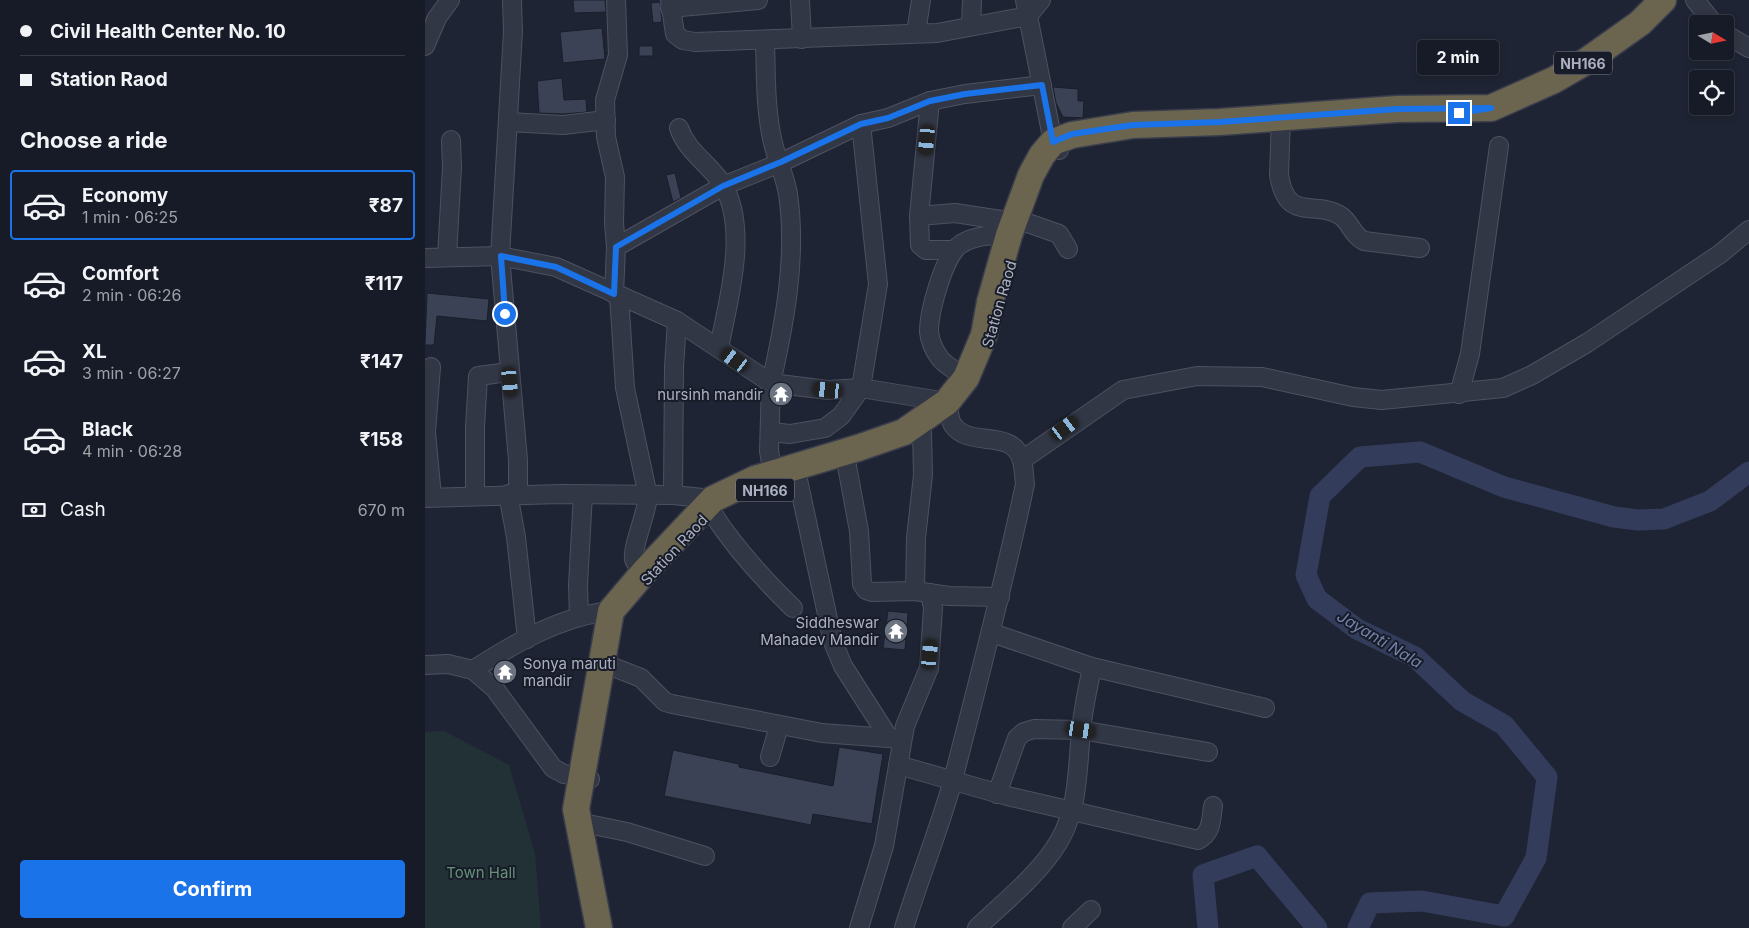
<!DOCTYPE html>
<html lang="en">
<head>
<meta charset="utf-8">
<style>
	body { margin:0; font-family:Inter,sans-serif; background:#242833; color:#f1f3f6; height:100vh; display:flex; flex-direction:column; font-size:19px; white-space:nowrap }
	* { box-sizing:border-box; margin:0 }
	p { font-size:16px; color:#9ea1a7 }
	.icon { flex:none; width:28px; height:28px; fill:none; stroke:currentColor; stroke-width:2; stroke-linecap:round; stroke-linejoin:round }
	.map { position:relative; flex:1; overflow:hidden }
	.sheet { display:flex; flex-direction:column; background:#171b27; width:425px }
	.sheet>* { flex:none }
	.top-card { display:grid; align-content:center; height:110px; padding:0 20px; background:#171b27 }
	.needle { width:32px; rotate:100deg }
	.tools { position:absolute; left:1264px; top:15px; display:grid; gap:10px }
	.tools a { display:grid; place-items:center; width:45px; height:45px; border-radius:5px; background:#171b27; box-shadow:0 2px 8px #0003,0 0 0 1px #363944; font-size:25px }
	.end { position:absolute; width:22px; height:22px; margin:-11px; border:6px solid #1a73e8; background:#fff; box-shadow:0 0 0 2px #fff }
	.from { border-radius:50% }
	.bubble { position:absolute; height:35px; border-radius:5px; background:#171b27; box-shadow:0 2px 8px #0003,0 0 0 1px #363944; font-size:16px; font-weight:700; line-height:35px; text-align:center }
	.car { position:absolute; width:15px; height:30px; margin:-15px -8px; border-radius:6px; box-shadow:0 0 4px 1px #0007; background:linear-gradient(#222 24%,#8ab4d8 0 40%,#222 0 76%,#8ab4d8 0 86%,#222 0) }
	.top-card b { display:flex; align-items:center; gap:18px; height:48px; font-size:19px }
	.top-card b+b { border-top:1px solid #363944 }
	.top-card i { width:12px; height:12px; background:#f1f3f6 }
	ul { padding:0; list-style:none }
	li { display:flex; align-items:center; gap:15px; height:70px; margin:0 10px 8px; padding:0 10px; border:2px solid transparent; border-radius:5px }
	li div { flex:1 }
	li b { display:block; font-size:19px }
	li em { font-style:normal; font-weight:700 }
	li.current { border-color:#1a73e8 }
	li>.icon { width:45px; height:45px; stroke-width:1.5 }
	h2 { padding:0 20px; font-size:22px; line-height:60px }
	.pay { display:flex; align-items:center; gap:12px; height:55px; padding:0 20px; font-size:19px }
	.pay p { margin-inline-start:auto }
	.action { display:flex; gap:10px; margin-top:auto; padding:10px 20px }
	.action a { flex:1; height:58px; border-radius:5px; background:#1a73e8; color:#fff; font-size:20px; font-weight:700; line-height:58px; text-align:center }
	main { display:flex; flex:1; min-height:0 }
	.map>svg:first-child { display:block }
	.green { fill:#223136 }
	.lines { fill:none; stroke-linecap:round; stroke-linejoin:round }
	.river { stroke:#333d5b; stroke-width:21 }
	.building { fill:#3b4255; stroke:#1a1e2b }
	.minor-casing { stroke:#4d5160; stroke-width:20 }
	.highway-casing { stroke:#3a3e4c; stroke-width:29 }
	.minor { stroke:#323745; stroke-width:18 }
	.highway { stroke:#6b654f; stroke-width:26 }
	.route { stroke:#1a73e8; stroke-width:6 }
	.labels { text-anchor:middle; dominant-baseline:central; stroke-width:4; stroke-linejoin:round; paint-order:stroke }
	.shield { fill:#181c29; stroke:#808494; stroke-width:1 }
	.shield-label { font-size:14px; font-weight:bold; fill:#acb1c2 }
	.street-label { font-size:15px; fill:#acb1c2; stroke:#181c29 }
	.poi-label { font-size:15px; fill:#acb1c2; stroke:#181c29; text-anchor:end }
	.park-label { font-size:15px; fill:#659177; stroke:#181c29 }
	.water-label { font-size:16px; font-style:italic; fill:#7483aa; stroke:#181c29 }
</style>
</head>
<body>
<main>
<section class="sheet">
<div class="top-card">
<b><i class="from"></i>Civil Health Center No. 10</b>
<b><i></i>Station Raod</b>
</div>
<h2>Choose a ride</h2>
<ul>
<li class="current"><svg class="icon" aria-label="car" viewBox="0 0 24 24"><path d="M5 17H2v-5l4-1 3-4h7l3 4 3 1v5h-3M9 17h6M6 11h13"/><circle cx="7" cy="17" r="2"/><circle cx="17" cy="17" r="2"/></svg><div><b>Economy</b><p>1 min · 06:25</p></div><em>₹87</em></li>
<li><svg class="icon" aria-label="car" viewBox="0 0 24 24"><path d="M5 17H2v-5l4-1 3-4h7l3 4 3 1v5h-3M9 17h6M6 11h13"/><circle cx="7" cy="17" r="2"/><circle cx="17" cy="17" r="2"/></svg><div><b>Comfort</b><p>2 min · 06:26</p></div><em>₹117</em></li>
<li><svg class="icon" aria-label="car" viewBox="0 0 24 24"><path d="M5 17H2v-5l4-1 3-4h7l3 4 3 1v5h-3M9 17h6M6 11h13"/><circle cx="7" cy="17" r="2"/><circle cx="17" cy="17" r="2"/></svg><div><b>XL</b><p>3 min · 06:27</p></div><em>₹147</em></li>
<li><svg class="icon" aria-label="car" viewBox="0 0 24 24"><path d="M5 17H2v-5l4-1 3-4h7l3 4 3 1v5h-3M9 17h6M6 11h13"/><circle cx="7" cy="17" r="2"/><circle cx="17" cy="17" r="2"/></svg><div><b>Black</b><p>4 min · 06:28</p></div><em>₹158</em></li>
</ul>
<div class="pay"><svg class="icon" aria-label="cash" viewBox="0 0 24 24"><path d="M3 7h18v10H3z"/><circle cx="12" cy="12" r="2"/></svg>Cash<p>670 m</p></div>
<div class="action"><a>Confirm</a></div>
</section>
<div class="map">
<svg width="1324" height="928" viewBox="0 0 1324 928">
	<rect width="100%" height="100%" fill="#1f2434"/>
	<path class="green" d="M19,731L84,765L110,854L116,928H0V732Z"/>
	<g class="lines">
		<g class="river">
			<path d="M783,928L778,875L832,856L892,928"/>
			<path d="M933,928L945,903L997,901L1079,916L1111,858L1122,777L1079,725L1037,701L990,657L932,629L892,599L881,575L895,496L935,457L995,452L1079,487L1189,517L1213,520L1239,519L1285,501L1324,472"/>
		</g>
	</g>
	<g class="building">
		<path d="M148,0H180L181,12L149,13Z"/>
		<path d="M235,2L237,22L228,23L226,3Z"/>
		<path d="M177,28L180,59L138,63L135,32Z"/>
		<rect x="214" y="46" width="14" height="10"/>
		<path d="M137,78L139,100L161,99L162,112L138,114L114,113L112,81Z"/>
		<path d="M628,87L653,89V101H659L658,118L638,117L631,103Z"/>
		<path d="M250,173L256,198L248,202L241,175Z"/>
		<path d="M2,293L64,299L62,321L12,316L9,345H0Z"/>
		<path d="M463,611L483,613L480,650L458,648Z"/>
		<path d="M414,747L458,754L447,824L388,814L386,825L239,796L248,750L314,764V767L408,786Z"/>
	</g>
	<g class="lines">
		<g class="minor-casing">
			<g id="minor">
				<path d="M87,0L88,31L75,256L93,460V494"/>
				<path d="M245,0L250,34L258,40L270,42L512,33L603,16L600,0"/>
				<path d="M375,0L377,39"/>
				<path d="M616,0L603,16L628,142L634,150"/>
				<path d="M1270,0L1289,24"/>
				<path d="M245,8L333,0"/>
				<path d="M546,26L547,0"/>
				<path d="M491,33L496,0"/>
				<path d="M1300,34L1324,48"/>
				<path d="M340,40C341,74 340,109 348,143C352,160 360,176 363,194C372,257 360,321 346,383L403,390L436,388L522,402C524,409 524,420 528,425C544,449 588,427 597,461C599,468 599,477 600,484C579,584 553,682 528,780C514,830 494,879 479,928"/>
				<path d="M0,46L12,18L25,0"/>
				<path d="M505,101L494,216L530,213L589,222"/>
				<path d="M856,117L854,175C862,224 890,199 916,216C926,223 927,235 939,241L995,248"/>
				<path d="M83,122L138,125L181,120"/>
				<path d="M254,128C262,152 285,164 298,185C324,230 303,301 294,348"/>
				<path d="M494,216L495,245L501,250H528"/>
				<path d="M597,221L634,234L643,249"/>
				<path d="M191,247L189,223L190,177L181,137L180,100L193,55L191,0"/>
				<path d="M22,257L27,167L26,140"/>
				<path d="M0,258L75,256L131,267L252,321L346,383L344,451L348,474"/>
				<path d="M189,294L191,247L298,186L355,163L436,124L463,118L505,101L540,94L617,85"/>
				<path d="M194,295L200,388L223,496C222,513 207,546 209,559C210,564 215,567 220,571"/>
				<path d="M6,367L1,432L7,497"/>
				<path d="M541,378C533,372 519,365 514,357C509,350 505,340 504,332C504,312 519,254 536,244C550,235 568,235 584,235"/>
				<path d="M1034,394L1045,354L1074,146"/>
				<path d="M346,432L365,434L400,428L416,416L436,388L453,284L436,124"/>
				<path d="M597,460L698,390L772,376L837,377L928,397L957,400L1078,388L1107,375L1162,343L1295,254L1324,230"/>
				<path d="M422,466L434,531L437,584L441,590L447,592L490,591L524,596L575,597"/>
				<path d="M373,480L408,642L418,666L464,738"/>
				<path d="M83,494L91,537L102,639"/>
				<path d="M50,495V427L53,376L84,372"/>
				<path d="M248,495L249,367L252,321"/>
				<path d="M0,498L137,494L248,495L288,499"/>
				<path d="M286,511C309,547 337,578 368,608"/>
				<path d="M490,591L491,538L498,475L497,431"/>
				<path d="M154,616L153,585L158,494"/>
				<path d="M567,633L667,667L840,708"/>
				<path d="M0,665L23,664L48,670C90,643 136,616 186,611"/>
				<path d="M183,665L216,678L240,702L247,704L397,733L476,739"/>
				<path d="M48,670L70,689L128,768L139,774L165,779"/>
				<path d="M345,757L354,726"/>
				<path d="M473,765L582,796L773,840C787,833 786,820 788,806"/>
				<path d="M572,794L592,738L599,732L609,729L656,730L783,752"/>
				<path d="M163,824L202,832L280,856"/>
				<path d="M434,928L459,846L480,726L504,668L508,608L505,593"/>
				<path d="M552,928C577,904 607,880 627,852C654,816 652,773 656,731C658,709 663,688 667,667"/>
				<path d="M647,928L666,910"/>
			</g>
		</g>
		<g class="highway-casing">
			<path id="highway" d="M174,928L151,809L186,611L220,571L288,499L330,479L433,448L479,432L522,402L541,378L559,335L565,302L584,235L606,175L617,155L628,142L647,135L708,125L795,122L972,109L1066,108L1129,80L1160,62L1215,23L1238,0"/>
		</g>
		<use href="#minor" class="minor"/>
		<use href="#highway" class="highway"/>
	</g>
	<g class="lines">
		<path class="route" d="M80,314L76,256L131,267L189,294L191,247L298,186L356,162L436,124L463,118L505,101L540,94L617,85L628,142L647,134L708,125L795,122L972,109L1066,108L1034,113"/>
	</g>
	<defs>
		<g id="temple-disc" transform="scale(1.25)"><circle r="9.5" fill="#6b7280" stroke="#181c29"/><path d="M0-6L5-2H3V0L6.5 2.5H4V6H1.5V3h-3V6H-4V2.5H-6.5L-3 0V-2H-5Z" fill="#fff"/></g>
	</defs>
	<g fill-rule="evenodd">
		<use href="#temple-disc" x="356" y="394"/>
		<use href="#temple-disc" x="471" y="631"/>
		<use href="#temple-disc" x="80" y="672"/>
	</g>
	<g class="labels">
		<g class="shield">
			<rect x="1129" y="51.5" width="58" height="23" rx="4"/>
			<rect x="311" y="478.5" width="58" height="23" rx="4"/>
		</g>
		<g class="shield-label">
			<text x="1158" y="63">NH166</text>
			<text x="340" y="490">NH166</text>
		</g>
		<g class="street-label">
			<text transform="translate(574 304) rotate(-74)">Station Raod</text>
			<text transform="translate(249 550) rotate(-47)">Station Raod</text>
		</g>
		<g class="poi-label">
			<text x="338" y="394">nursinh mandir</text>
			<text x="454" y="622">Siddheswar<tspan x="454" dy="17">Mahadev Mandir</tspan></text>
			<text x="98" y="663" text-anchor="start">Sonya maruti<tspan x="98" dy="17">mandir</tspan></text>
		</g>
		<g class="park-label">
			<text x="56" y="872">Town Hall</text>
		</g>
		<g class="water-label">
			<text transform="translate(955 639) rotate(31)">Jayanti Nala</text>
		</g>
	</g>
</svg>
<div class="tools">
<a><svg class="needle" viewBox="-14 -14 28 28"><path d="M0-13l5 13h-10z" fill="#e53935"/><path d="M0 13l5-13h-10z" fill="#9ea1a7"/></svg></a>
<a><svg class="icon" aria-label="locate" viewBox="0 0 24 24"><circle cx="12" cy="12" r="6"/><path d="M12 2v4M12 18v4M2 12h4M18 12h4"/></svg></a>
</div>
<i class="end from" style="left:80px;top:314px"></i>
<i class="end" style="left:1034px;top:113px"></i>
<div class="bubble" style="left:992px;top:40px;width:82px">2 min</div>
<i class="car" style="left:502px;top:140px;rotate:185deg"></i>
<i class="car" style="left:310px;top:360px;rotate:306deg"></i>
<i class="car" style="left:85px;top:382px;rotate:175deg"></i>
<i class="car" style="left:403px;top:390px;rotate:276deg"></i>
<i class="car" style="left:640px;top:428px;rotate:54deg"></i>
<i class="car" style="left:505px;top:654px;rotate:6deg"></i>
<i class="car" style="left:656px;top:730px;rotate:99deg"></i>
</div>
</main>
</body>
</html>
